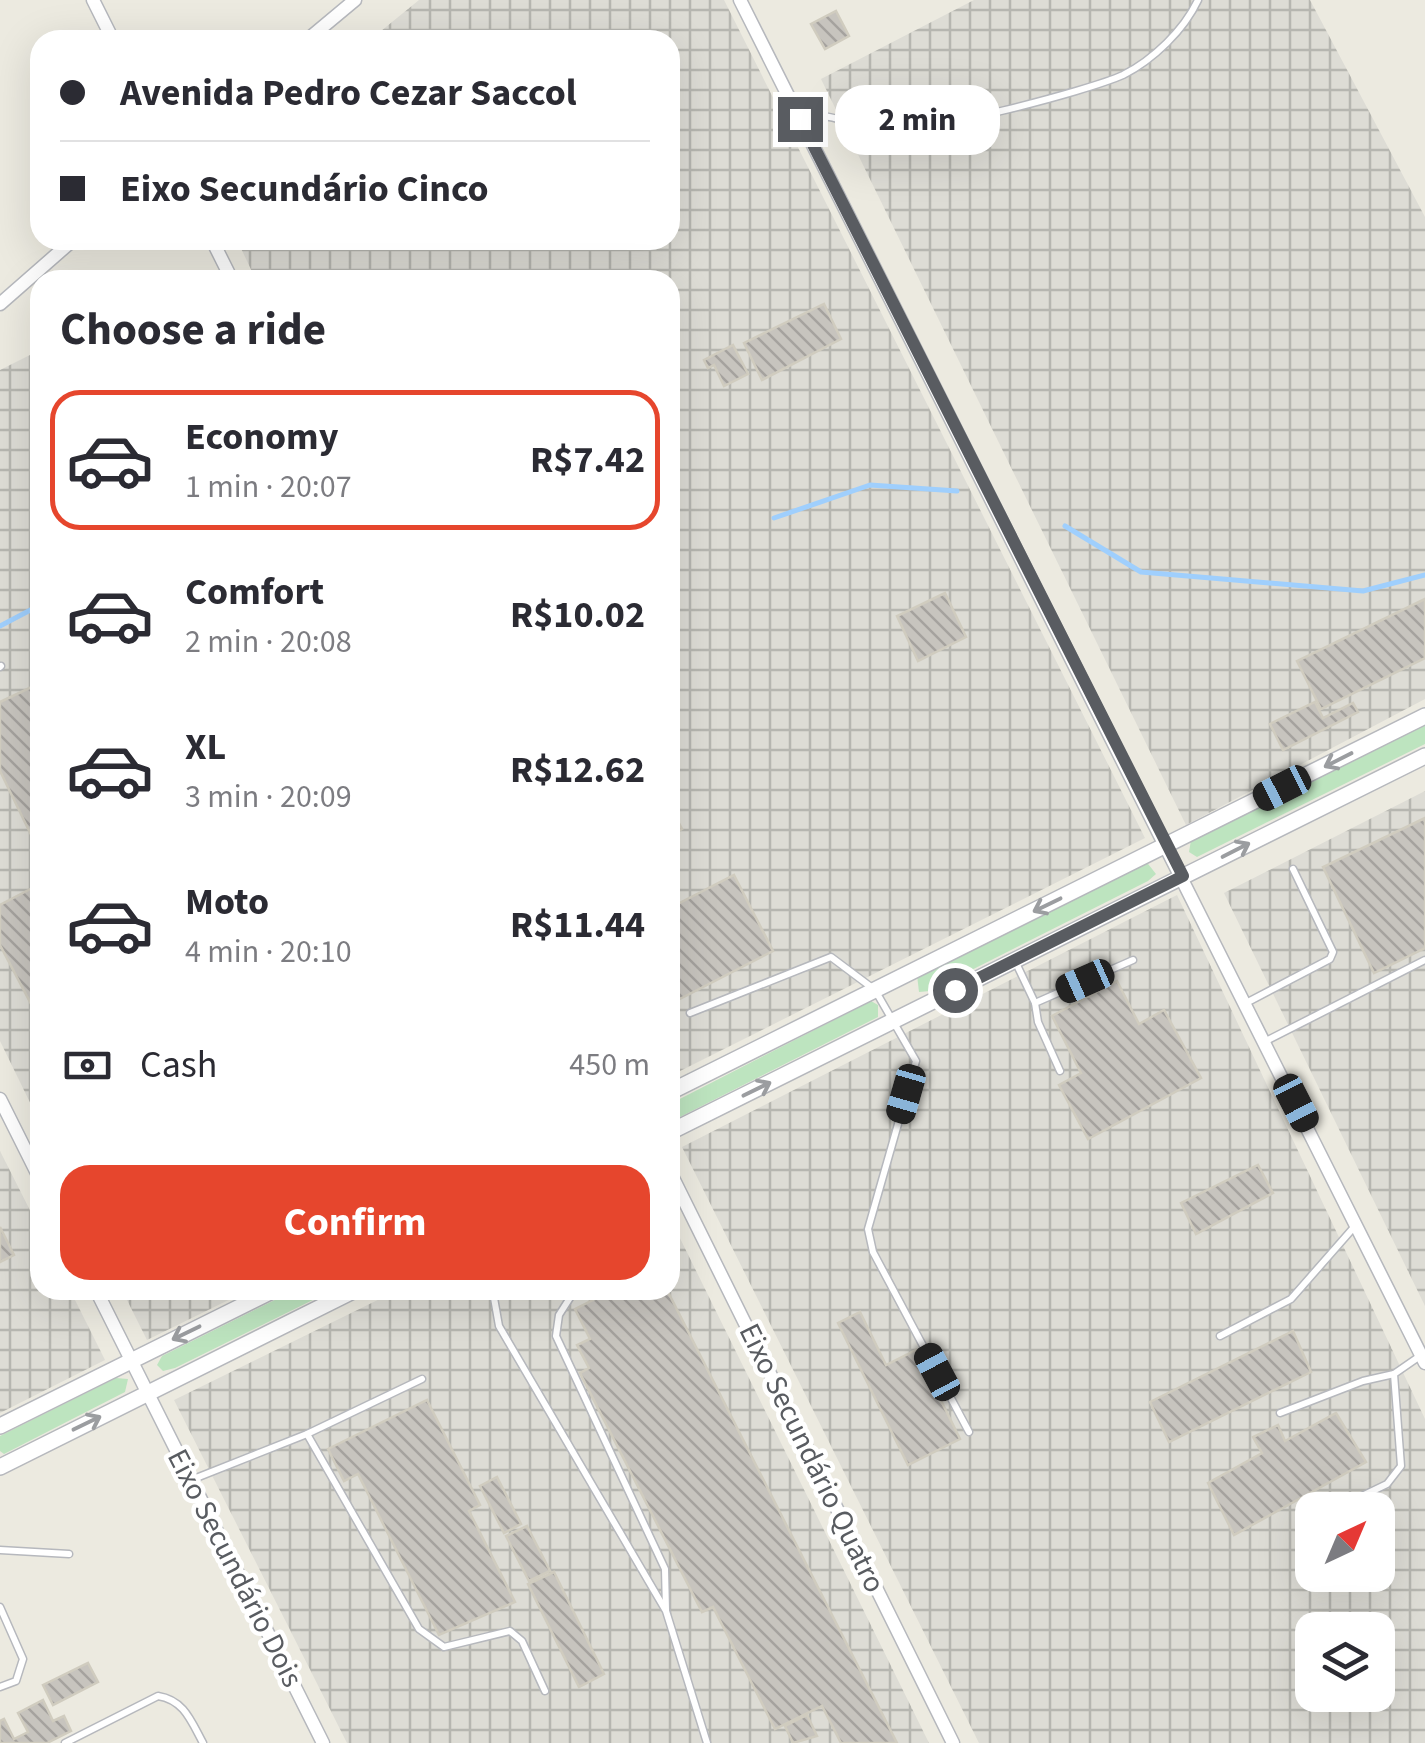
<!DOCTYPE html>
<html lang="en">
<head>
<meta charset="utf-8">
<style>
	body { margin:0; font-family:"Source Sans 3",sans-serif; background:#f2f2f3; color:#2b2b33; height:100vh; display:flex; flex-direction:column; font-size:38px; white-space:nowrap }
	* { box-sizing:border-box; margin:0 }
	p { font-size:32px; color:#7c7c81 }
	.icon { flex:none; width:55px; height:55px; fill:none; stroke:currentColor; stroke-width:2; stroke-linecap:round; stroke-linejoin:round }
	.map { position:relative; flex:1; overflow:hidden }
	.sheet { position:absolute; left:30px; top:270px; width:650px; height:1030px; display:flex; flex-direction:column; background:#fff; border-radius:30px; box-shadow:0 10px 40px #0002 }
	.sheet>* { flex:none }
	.banner { position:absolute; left:30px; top:30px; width:650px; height:220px; border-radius:30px; box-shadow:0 10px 40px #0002; display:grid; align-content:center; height:220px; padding:0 30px; background:#fff }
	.needle { width:65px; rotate:44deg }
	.buttons { position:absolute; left:1295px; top:1492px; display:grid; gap:20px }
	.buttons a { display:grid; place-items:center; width:100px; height:100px; border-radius:20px; background:#fff; box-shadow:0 10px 40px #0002; font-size:50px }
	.end { position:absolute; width:45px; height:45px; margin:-22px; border:12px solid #595c61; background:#fff; box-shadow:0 0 0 5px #fff }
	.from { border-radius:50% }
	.bubble { position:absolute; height:70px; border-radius:30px; background:#fff; box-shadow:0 10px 40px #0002; font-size:32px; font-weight:700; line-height:70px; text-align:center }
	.car { position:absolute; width:30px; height:60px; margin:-30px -15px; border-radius:12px; box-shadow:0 0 8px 2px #0007; background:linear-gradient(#222 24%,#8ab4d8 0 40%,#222 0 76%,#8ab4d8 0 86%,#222 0) }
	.banner b { display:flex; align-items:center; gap:35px; height:95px; font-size:38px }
	.banner b+b { border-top:2px solid #e1e1e2 }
	.banner i { width:25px; height:25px; background:#2b2b33 }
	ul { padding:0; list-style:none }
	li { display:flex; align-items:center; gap:30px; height:140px; margin:0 20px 15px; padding:0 10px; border:5px solid transparent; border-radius:30px }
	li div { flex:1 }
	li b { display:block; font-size:38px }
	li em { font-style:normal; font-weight:700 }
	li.selected { border-color:#e6462d }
	li>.icon { width:90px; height:90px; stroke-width:1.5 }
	h2 { padding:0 30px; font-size:45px; line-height:120px }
	.pay { display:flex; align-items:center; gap:25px; height:110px; padding:0 30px; font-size:38px }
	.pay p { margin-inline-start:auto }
	.button { display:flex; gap:20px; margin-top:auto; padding:20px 30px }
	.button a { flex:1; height:115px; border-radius:30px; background:#e6462d; color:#fff; font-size:40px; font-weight:700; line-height:115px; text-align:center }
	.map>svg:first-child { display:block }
	.industrial { fill:url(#industrial-grid); fill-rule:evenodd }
	.grass { fill:#bde4bf }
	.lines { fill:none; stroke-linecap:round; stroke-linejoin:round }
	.stream { stroke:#9fcffd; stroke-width:5 }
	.building { fill:url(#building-back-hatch); stroke:#d0ccbf; stroke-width:2.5 }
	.service-casing { stroke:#b6b8bd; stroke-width:9 }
	.minor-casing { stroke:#b6b8bd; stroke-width:15 }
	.tertiary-casing { stroke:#b6b8bd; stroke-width:18 }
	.service { stroke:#fff; stroke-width:6 }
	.minor { stroke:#fff; stroke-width:12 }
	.tertiary { stroke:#fff; stroke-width:15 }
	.oneway { stroke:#9b9da0 }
	.route { stroke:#595c61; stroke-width:12 }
	.labels { text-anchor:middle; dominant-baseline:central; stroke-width:9; stroke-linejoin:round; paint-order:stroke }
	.street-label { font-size:30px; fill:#595c61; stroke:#fff }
</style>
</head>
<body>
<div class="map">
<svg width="1425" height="1743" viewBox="0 0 1425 1743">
	<defs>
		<pattern id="industrial-grid" width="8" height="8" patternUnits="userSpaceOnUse" patternTransform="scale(2.5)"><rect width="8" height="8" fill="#dddcd5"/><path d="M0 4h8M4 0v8" fill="none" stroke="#b6b6b0"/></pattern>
		<pattern id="building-back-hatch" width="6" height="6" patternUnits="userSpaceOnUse" patternTransform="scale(2.5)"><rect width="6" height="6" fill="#c7c4be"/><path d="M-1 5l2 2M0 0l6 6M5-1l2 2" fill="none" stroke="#a5a29e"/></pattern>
	</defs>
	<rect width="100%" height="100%" fill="#eceae0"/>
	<g class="industrial">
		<path d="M419,0H724L1145,838L670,1076V280H256L237,240H670V40H370Z"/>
		<path d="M974,0H1310L1425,217V699L1186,825L821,79Z"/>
		<path d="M40,350V1123L0,1041V370Z"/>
		<path d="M1425,791V1306L1224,893Z"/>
		<path d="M1177,895L1425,1419V1743H979L682,1147ZM1312,1510H1378V1575H1312ZM1312,1630H1378V1695H1312Z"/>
		<path d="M0,1151L40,1230V1290H70L105,1360L0,1413Z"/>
		<path d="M670,1218L929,1743H347L174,1400L398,1290H670Z"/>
		<path d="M122,1290H249L147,1340Z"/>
	</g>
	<g class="grass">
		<path d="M1425,721V744L1197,857L1189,852L1191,840Z"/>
		<path d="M1145,860L1156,874L1148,881L930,991L919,992L917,975Z"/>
		<path d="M871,1001L878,1005V1017L670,1122V1104Z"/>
		<path d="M295,1290H333L175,1368L163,1371L157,1365L162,1356Z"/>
		<path d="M116,1378L128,1379L125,1392L4,1454L0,1451V1436Z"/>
	</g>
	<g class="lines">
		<g class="stream">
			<path d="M774,518L870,485L957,491"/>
			<path d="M1065,526L1141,572L1363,591L1425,575"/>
			<path d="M0,626L40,605"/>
		</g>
	</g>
	<g class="building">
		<path d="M836,11L849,36L825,49L811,24Z"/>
		<path d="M824,304L841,339L762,380L744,343Z"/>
		<path d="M733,345L748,374L724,386L714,365L708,368L704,360Z"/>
		<path d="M945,593L966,637L918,661L897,616Z"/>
		<path d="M1425,599V658L1321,709L1297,661Z"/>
		<path d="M40,683V848L38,849L0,771V702Z"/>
		<path d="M1315,702L1323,718L1353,703L1358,712L1283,750L1270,724Z"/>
		<path d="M670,806L682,829L670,836Z"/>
		<path d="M1425,818V948L1374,973L1323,867Z"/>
		<path d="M734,875L773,951L670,1004V908Z"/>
		<path d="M40,884V1021L0,945V905Z"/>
		<path d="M1117,981L1139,1024L1164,1010L1201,1078L1088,1139L1059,1085L1081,1073L1052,1016Z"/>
		<path d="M1258,1165L1273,1193L1196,1234L1181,1203Z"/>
		<path d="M0,1227L14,1255L0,1262Z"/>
		<path d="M613,1290H667L897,1743H841L822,1706L775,1729L713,1607L702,1612L580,1373L589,1368L577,1345L590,1339L575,1309Z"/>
		<path d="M860,1312L886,1365L916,1350L960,1439L908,1465L838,1323Z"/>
		<path d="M1293,1331L1311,1372L1169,1442L1150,1402Z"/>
		<path d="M427,1400L480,1505L469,1511L515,1602L439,1635L358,1474L344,1481L328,1449Z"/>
		<path d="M1336,1413L1366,1462L1234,1535L1208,1483L1262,1453L1253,1437L1278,1425L1285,1441Z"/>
		<path d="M497,1477L521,1524L504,1533L480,1486Z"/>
		<path d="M527,1526L550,1571L529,1581L506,1536Z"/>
		<path d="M554,1572L604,1674L579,1687L528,1584Z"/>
		<path d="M88,1663L98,1682L53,1705L43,1685Z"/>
		<path d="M43,1700L53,1721L64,1716L71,1731L47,1743H0V1721L4,1719L14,1739L28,1732L18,1713Z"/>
		<path d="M807,1715L817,1736L793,1743L785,1726Z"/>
	</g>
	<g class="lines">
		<g class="service-casing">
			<g id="service">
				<path d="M802,118C832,110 854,128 884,131C918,135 1088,91 1123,75C1153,60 1184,30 1198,0"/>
				<path d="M0,667L1,666"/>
				<path d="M1016,963L1035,1003"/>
				<path d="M1246,1003L1330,959L1333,952L1293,869"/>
				<path d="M690,1013L831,957L875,990L916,1061L868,1229L873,1252L969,1432"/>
				<path d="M1266,1041L1425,960"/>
				<path d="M1060,1071L1038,1022L1035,1003L1133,960"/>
				<path d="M498,1290L494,1298L499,1326L666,1611L707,1743"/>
				<path d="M575,1290L559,1315L556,1336L665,1569L666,1610"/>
				<path d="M1220,1336L1291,1299L1355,1226"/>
				<path d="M1280,1413L1363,1381L1394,1374"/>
				<path d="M307,1434L419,1629L444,1647L510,1631L522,1641L545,1691"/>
				<path d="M191,1480L307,1434L422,1379"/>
				<path d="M1335,1509L1387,1484L1401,1466L1394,1374L1420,1356"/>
				<path d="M0,1550L69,1554"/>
				<path d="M0,1607L23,1659L16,1681L0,1687"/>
				<path d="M65,1743L158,1696C184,1700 191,1721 203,1743"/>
			</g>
		</g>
		<g class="minor-casing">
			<g id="minor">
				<path d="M93,0L113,40"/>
				<path d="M740,0L1425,1363"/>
				<path d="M307,40L355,0"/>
				<path d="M212,240L232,280"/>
				<path d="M0,304L73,240"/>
				<path d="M0,1099L40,1179"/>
				<path d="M670,1172L953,1743"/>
				<path d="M96,1290L323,1743"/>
			</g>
		</g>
		<g class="tertiary-casing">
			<g id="tertiary">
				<path d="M670,1092L1425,716"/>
				<path d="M670,1132L1425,756"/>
				<path d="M0,1426L274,1290"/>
				<path d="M0,1467L355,1290"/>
			</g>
		</g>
		<use href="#service" class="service"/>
		<use href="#minor" class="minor"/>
		<use href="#tertiary" class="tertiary"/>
	</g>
	<defs><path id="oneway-shaft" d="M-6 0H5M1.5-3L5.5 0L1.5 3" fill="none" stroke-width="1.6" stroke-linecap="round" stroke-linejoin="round" transform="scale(2.5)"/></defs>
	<g class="oneway">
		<use href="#oneway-shaft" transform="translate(1338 760) rotate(153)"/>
		<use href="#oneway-shaft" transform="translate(1236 850) rotate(-27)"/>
		<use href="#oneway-shaft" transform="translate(1047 905) rotate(154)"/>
		<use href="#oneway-shaft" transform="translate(757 1089) rotate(-26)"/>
		<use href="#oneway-shaft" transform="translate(186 1333) rotate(154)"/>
		<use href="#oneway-shaft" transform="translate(87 1423) rotate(-26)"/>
	</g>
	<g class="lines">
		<path class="route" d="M800,119L1183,876L955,990"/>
	</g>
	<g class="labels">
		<g class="street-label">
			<text transform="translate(812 1458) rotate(64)">Eixo Secundário Quatro</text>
			<text transform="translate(235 1568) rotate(63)">Eixo Secundário Dois</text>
		</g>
	</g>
</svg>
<div class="buttons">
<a><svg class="needle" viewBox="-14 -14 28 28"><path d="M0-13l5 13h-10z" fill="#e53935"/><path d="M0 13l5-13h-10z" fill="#7c7c81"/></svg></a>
<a><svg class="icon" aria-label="layers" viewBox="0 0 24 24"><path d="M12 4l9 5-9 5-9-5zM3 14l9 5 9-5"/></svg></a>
</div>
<i class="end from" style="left:955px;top:990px"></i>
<i class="end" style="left:800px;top:119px"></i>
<div class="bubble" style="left:835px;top:85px;width:165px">2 min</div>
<i class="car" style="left:1282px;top:788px;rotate:243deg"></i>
<i class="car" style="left:1085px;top:981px;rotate:246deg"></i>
<i class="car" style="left:906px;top:1094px;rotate:196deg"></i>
<i class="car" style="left:1296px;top:1103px;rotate:153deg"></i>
<i class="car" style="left:937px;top:1372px;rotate:332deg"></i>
<div class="banner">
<b><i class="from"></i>Avenida Pedro Cezar Saccol</b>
<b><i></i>Eixo Secundário Cinco</b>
</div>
<section class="sheet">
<h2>Choose a ride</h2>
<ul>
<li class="selected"><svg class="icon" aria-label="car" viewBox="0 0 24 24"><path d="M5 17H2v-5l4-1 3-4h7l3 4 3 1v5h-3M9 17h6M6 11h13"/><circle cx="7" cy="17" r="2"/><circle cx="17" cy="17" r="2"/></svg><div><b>Economy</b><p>1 min · 20:07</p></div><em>R$7.42</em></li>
<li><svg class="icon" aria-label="car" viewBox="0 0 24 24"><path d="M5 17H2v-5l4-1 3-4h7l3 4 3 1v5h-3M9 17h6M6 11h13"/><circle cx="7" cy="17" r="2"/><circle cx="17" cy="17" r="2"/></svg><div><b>Comfort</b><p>2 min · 20:08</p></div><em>R$10.02</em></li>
<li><svg class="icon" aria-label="car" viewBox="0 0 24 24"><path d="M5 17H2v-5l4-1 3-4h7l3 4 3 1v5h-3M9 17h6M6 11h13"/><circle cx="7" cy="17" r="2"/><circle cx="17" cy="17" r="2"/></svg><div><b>XL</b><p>3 min · 20:09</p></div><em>R$12.62</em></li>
<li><svg class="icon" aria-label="car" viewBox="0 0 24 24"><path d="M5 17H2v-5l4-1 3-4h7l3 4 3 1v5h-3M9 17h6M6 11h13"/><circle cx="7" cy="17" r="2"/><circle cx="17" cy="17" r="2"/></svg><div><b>Moto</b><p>4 min · 20:10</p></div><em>R$11.44</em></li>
</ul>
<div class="pay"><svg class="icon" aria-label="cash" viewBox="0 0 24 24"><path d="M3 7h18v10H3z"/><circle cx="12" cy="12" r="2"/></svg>Cash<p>450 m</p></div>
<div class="button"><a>Confirm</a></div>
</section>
</div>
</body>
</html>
